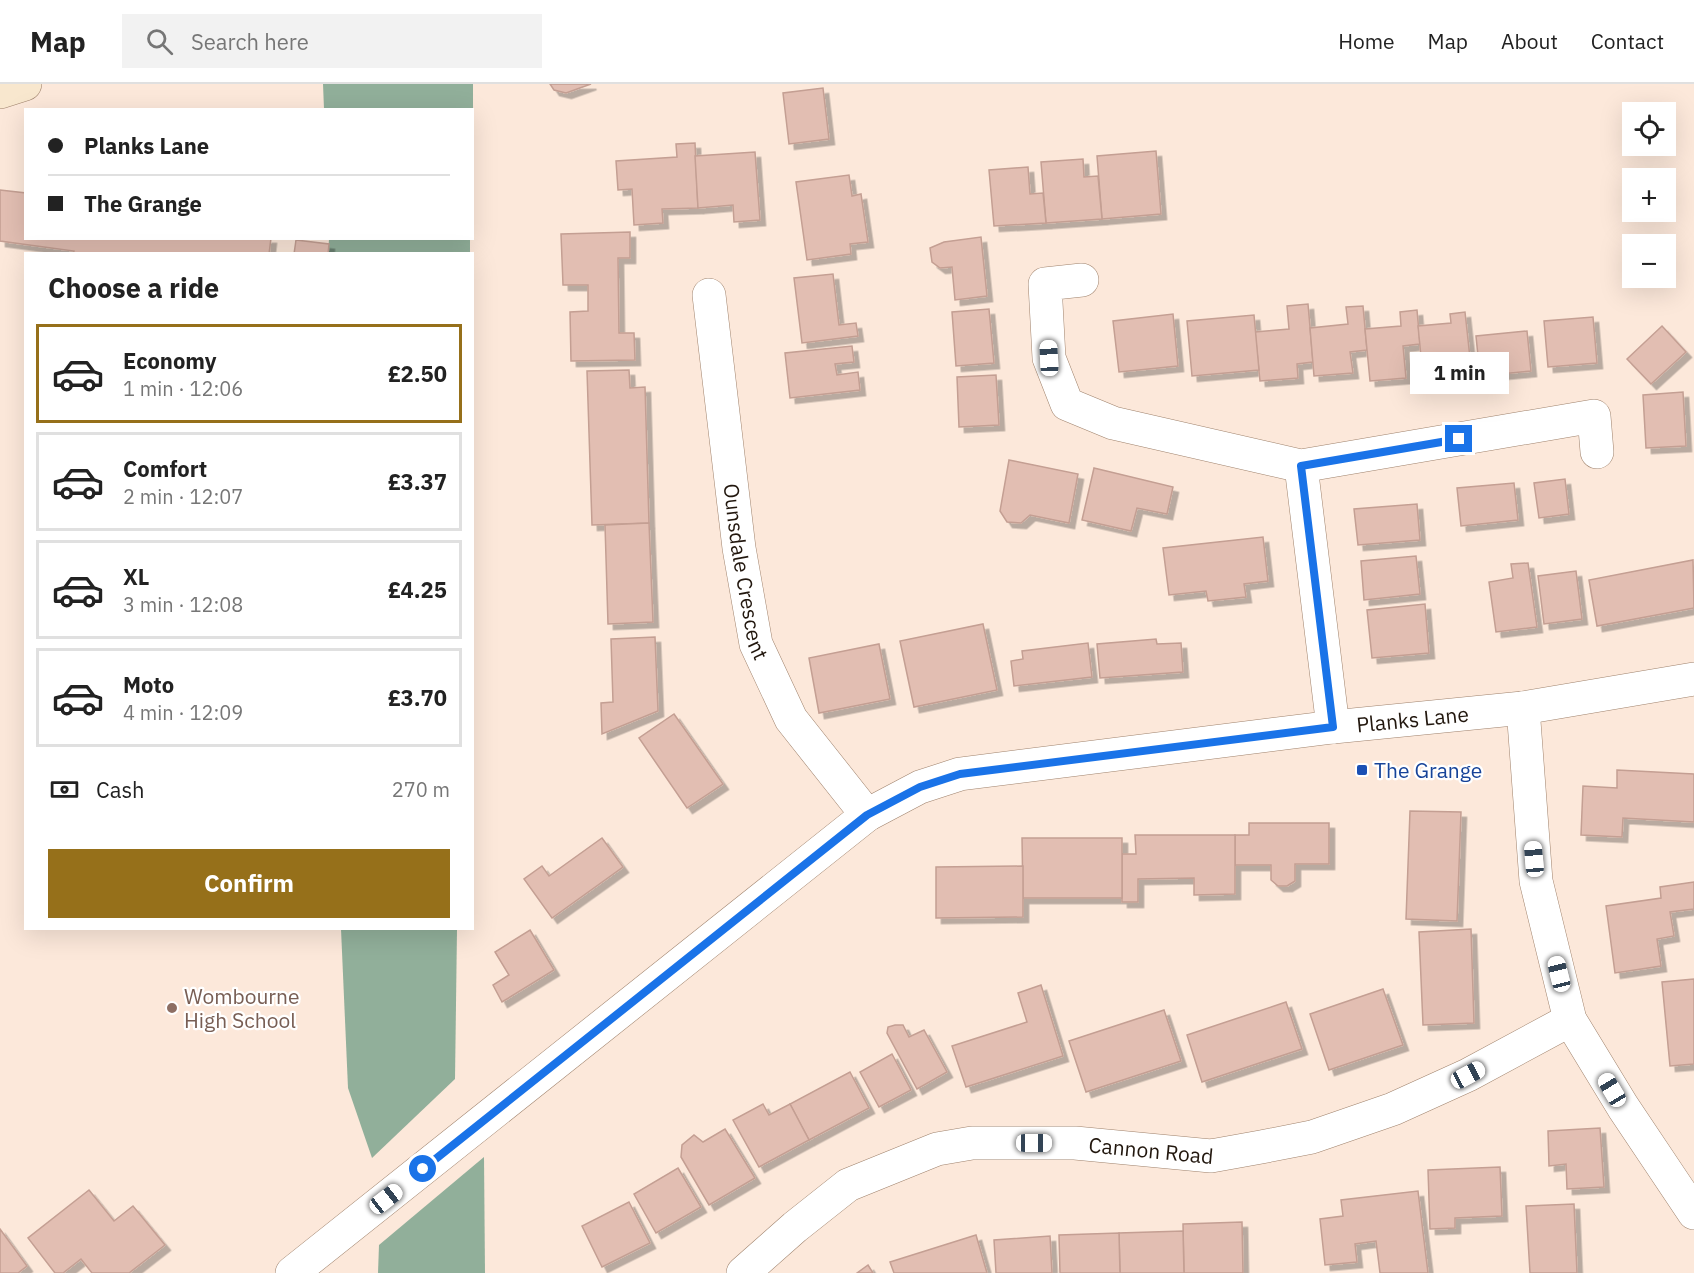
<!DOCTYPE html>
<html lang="en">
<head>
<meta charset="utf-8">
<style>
	body { margin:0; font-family:"IBM Plex Sans",sans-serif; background:#f2f2f2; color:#222; height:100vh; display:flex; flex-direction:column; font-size:22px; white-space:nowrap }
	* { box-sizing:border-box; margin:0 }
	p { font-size:20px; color:#767676 }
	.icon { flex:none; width:33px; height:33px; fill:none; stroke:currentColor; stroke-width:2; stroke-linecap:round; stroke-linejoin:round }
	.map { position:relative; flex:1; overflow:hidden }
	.panel { position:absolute; left:24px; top:168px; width:450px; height:678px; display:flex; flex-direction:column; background:#fff; border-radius:0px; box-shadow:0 6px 24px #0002 }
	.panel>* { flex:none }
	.hud { position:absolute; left:24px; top:24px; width:450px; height:132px; border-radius:0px; box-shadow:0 6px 24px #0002; display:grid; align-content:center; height:132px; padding:0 24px; background:#fff }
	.fabs { position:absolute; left:1622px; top:18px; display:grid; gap:12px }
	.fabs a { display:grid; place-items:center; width:54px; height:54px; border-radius:0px; background:#fff; box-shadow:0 6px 24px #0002; font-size:30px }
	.end { position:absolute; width:27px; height:27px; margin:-14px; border:8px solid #1a73e8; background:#fff; box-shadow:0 0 0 3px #fff }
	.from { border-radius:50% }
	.bubble { position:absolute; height:42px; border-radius:0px; background:#fff; box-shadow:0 6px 24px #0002; font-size:20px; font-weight:700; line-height:42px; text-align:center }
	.car { position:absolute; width:18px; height:36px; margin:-18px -9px; border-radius:8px; box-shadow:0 0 4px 2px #0007; background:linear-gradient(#fff 24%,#345 0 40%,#fff 0 76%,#345 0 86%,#fff 0) }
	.hud b { display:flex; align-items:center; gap:21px; height:57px; font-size:22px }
	.hud b+b { border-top:2px solid #e0e0e0 }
	.hud i { width:15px; height:15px; background:#222 }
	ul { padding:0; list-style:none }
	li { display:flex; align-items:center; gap:18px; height:99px; margin:0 12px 9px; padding:0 12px; border:3px solid #e0e0e0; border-radius:0px }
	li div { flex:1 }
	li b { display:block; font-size:22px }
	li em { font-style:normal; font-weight:700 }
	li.current { border-color:#96701a }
	li>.icon { width:54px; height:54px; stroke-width:1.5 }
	h2 { padding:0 24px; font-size:27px; line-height:72px }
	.pay { display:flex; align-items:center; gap:15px; height:66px; padding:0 24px; font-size:22px }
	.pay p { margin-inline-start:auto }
	.cta { display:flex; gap:12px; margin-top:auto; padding:12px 24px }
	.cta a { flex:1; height:69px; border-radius:0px; background:#96701a; color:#fff; font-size:24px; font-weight:700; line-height:69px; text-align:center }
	header { display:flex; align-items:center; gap:36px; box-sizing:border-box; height:84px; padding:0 30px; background:#fff; border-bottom:2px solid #e0e0e0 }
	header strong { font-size:28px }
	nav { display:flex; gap:33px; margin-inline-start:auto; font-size:21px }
	.search { width:420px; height:54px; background:#f2f2f2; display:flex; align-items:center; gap:15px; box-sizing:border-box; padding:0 21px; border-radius:0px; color:#767676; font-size:22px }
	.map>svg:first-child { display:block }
	.forest { fill:#91af9a }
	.building { fill:#e2beb2; stroke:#c49f93; stroke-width:1.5; filter:url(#shadow) }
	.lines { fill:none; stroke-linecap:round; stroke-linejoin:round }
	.street-casing { stroke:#9f826c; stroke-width:34 }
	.secondary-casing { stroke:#9f826c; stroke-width:34 }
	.street { stroke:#fff; stroke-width:33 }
	.secondary { stroke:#f8e7ce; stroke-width:33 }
	.route { stroke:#1a73e8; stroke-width:8 }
	.transit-dot { fill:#1a4fb4; stroke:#fff; stroke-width:2 }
	.education-dot { fill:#8d6e63; stroke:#fff; stroke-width:2 }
	.labels { text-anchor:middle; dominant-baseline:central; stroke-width:4.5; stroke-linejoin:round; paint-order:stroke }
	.street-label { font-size:21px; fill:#22170e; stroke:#fff }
	.transit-label { font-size:21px; fill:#164399; stroke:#fff; text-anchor:start }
	.education-label { font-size:21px; fill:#785e54; stroke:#fff; text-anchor:start }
</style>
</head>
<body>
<header>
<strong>Map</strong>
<div class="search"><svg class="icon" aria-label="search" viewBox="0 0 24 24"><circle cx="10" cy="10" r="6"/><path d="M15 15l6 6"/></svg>Search here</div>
<nav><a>Home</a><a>Map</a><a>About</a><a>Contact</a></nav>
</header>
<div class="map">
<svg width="1694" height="1189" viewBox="0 0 1694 1189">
	<defs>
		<filter id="shadow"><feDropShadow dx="5.5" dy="5.5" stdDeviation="0" flood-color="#0004"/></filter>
	</defs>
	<rect width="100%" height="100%" fill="#fce8da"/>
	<g class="forest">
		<path d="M323,0H473V43L472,26L324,25Z"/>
		<path d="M329,155H470V169L328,170Z"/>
		<path d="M341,845H457L455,995L372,1074L348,1004Z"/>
		<path d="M484,1073L485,1189H378L379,1161Z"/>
	</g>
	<g class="building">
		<path d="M550,0H591L566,9L554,6Z"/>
		<path d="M823,4L829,55L789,60L783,9Z"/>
		<path d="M695,59L698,124L662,125L663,139L634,141L632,105L618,106L616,77L677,73L676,60Z"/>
		<path d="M1156,67L1161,130L1102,135L1097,72Z"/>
		<path d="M755,68L760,136L734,138L733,121L698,124L695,72Z"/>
		<path d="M1083,75L1084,93L1098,92L1102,135L1046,139L1041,78Z"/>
		<path d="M1028,83L1030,110L1043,109L1046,139L994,142L989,86Z"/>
		<path d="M849,91L852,112L861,110L868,158L850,160L851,170L807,176L796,98Z"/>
		<path d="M0,106L26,109V154H271L269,170H73L74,167L0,157Z"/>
		<path d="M630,148V174H618L619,249H634L635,276L571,277L570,228L588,227V201H563L561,150Z"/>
		<path d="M981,153L987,212L955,216L952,183L940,184L932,178L930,164L944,158Z"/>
		<path d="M296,156L329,160L328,170H294Z"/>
		<path d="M833,190L839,241L856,239L858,252L802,259L794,194Z"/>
		<path d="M1308,220L1313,278L1297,280L1298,294L1260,297L1255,248L1289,245L1287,222Z"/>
		<path d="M1363,222L1367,266L1350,268L1353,289L1314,292L1310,244L1348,240L1346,223Z"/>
		<path d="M989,225L994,279L956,282L952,228Z"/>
		<path d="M1417,226L1420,260L1403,262L1406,294L1370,297L1365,245L1401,242L1400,228Z"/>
		<path d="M1465,228L1470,274L1457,275L1458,290L1423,293L1418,242L1451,239L1450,230Z"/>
		<path d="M1173,230L1178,282L1119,288L1113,237Z"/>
		<path d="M1254,231L1259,286L1192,292L1187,237Z"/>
		<path d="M1593,233L1597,279L1548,283L1544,237Z"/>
		<path d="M1662,242L1686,268L1651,300L1627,275Z"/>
		<path d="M1527,247L1531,287L1480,292L1476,252Z"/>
		<path d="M852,262L854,278L835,280L837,291L858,288L860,306L790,314L785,269Z"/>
		<path d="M629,286L630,304L645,303L649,439L592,441L587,287Z"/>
		<path d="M996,291L999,341L959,343L957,293Z"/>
		<path d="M1683,308L1686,362L1646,364L1643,311Z"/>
		<path d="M1009,376L1078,390L1069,439L1030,431L1021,439L1007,438L1000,427Z"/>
		<path d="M1094,384L1173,403L1167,430L1137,424L1131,447L1082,436Z"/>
		<path d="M1565,395L1569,430L1539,434L1534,399Z"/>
		<path d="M1514,399L1518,436L1461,442L1457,404Z"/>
		<path d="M1417,420L1420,456L1358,461L1354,425Z"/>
		<path d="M649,439L653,538L608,540L605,441Z"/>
		<path d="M1263,453L1268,497L1244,500L1246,513L1208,517L1206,507L1169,511L1163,464Z"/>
		<path d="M1416,472L1420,510L1364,516L1361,477Z"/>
		<path d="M1693,476L1694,524L1597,542L1589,496Z"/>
		<path d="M1528,479L1537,543L1496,548L1489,498L1513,494L1511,480Z"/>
		<path d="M1576,487L1582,535L1544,540L1538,492Z"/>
		<path d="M1425,520L1429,569L1372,574L1367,526Z"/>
		<path d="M983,540L997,606L914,623L900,557Z"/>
		<path d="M655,553L658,627L602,650L601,619L613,618L611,555Z"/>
		<path d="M1156,555L1157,560L1181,559L1183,588L1100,594L1097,560Z"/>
		<path d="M1088,559L1092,593L1014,602L1011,577L1023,575L1022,567Z"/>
		<path d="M879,560L890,615L819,629L809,574Z"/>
		<path d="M674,630L723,700L687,724L639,654Z"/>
		<path d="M1617,686L1694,690V738L1623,734L1622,753L1581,751L1583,702L1617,704Z"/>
		<path d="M1410,727L1461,728L1457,837L1406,835Z"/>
		<path d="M1249,739H1329V780H1295V797L1287,802H1278L1271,796V781H1235V751H1249Z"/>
		<path d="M1135,751H1235V810L1194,811V794L1138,795V818H1122V770H1136Z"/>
		<path d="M602,754L623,783L552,834L524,795L542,782L549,792Z"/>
		<path d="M1022,754H1122V814H1023Z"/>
		<path d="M1023,782V833L936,834V783Z"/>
		<path d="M1694,798V825L1670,828L1674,852L1657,855L1661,882L1615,889L1606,822L1661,814L1660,803Z"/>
		<path d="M1471,845L1474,939L1423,941L1419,848Z"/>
		<path d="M530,846L554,886L502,918L493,901L509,891L495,868Z"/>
		<path d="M1694,895V980L1670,982L1662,898Z"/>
		<path d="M1041,901L1063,972L966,1003L952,962L1027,938L1018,909Z"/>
		<path d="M1383,905L1403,961L1329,986L1310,930Z"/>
		<path d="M1286,918L1302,965L1202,998L1187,951Z"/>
		<path d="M1164,926L1181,977L1086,1008L1069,957Z"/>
		<path d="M895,941H903L909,953L924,946L947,988L917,1005L887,949L888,943Z"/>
		<path d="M892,970L911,1006L879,1023L860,988Z"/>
		<path d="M850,988L869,1024L809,1056L790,1020Z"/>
		<path d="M763,1020L769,1031L790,1020L809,1056L759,1083L733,1036Z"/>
		<path d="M1600,1044L1604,1103L1567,1105L1566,1080L1549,1082L1548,1047Z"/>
		<path d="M725,1045L755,1094L709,1121L681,1073L682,1061L694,1051L703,1058Z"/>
		<path d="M1500,1083L1502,1132L1455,1134V1144L1430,1145L1428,1086Z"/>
		<path d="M678,1084L701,1123L656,1149L634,1110Z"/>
		<path d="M89,1106L114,1137L133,1122L165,1161L129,1189H92L81,1175L63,1189H55L28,1154Z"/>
		<path d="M1418,1107L1428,1189H1380L1376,1157L1355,1160L1357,1178L1325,1181L1320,1135L1343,1132L1341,1116Z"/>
		<path d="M629,1118L650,1159L602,1183L582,1142Z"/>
		<path d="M1574,1120L1577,1189H1530L1526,1122Z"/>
		<path d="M1242,1138L1243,1189H1184L1183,1140Z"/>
		<path d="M0,1145L27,1182L18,1189H0Z"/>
		<path d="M1183,1147L1184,1189H1120L1119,1149Z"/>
		<path d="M1119,1149L1120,1189H1060L1059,1151Z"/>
		<path d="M976,1151L987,1189H894L890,1178Z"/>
		<path d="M1050,1152L1052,1189H996L994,1156Z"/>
		<path d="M868,1181L873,1189H857Z"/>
	</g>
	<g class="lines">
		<g class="street-casing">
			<g id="street">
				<path d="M1082,196L1045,200L1049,274L1067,320L1113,339L1301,382L1594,332L1597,368"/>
				<path id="s1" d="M709,211L739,464L756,560L791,635L867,731"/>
				<path d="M1301,382L1333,643"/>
				<path d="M1523,624L1536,797L1570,936L1623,1023L1694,1129"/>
				<path id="s2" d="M292,1189L867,731L920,703L960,690L1333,643L1523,624L1694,595"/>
				<path id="s3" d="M743,1189L795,1143L848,1101L937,1065L972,1059H1075L1211,1072L1261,1063L1312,1053L1393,1025L1468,991L1570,936"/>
			</g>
		</g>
		<g class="secondary-casing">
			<path id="secondary" d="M0,8L25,0"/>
		</g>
		<use href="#street" class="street"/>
		<use href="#secondary" class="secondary"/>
	</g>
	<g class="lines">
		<path class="route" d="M423,1085L867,731L920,703L960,690L1333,643L1301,382L1459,355"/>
	</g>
	<rect class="transit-dot" x="1356" y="680" width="12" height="12" rx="3"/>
	<circle class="education-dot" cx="172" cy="924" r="6"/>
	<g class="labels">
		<g class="street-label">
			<text stroke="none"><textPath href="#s1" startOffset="279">Ounsdale Crescent</textPath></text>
			<text stroke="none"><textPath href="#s2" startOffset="1293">Planks Lane</textPath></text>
			<text stroke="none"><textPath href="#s3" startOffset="448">Cannon Road</textPath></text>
		</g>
		<g class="transit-label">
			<text x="1374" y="686">The Grange</text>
		</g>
		<g class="education-label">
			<text x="184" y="912">Wombourne<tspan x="184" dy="24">High School</tspan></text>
		</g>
	</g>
</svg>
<div class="fabs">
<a><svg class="icon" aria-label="locate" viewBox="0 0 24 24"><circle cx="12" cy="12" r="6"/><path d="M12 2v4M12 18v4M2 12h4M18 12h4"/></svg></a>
<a>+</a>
<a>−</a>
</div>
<i class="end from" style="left:423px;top:1085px"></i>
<i class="end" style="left:1459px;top:355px"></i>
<div class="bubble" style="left:1410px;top:268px;width:99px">1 min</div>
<i class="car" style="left:1049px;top:274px;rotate:357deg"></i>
<i class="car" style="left:1534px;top:775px;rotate:355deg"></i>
<i class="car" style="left:1559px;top:890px;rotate:346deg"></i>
<i class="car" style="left:1468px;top:991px;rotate:62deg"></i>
<i class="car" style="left:1612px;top:1006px;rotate:329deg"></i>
<i class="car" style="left:1034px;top:1059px;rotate:90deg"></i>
<i class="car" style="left:386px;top:1115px;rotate:52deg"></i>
<div class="hud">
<b><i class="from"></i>Planks Lane</b>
<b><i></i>The Grange</b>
</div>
<section class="panel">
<h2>Choose a ride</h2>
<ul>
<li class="current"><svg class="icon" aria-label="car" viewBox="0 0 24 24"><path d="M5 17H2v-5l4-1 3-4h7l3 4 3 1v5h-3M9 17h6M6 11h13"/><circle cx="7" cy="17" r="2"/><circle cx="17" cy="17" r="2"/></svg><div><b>Economy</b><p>1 min · 12:06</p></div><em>£2.50</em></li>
<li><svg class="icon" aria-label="car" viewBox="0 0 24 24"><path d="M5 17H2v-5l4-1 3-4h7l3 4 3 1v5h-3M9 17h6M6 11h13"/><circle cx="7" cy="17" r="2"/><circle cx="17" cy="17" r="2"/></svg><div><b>Comfort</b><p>2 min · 12:07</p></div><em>£3.37</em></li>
<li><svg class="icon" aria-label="car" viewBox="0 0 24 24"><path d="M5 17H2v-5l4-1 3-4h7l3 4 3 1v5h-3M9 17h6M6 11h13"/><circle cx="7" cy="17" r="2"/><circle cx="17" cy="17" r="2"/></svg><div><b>XL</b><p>3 min · 12:08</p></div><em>£4.25</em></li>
<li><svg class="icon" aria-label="car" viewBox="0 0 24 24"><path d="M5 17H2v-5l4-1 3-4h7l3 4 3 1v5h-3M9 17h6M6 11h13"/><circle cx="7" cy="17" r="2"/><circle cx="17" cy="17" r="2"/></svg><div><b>Moto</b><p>4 min · 12:09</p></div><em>£3.70</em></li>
</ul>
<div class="pay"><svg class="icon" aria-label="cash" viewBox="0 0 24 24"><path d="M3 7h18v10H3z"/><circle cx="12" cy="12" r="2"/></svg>Cash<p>270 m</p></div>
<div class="cta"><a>Confirm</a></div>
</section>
</div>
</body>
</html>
